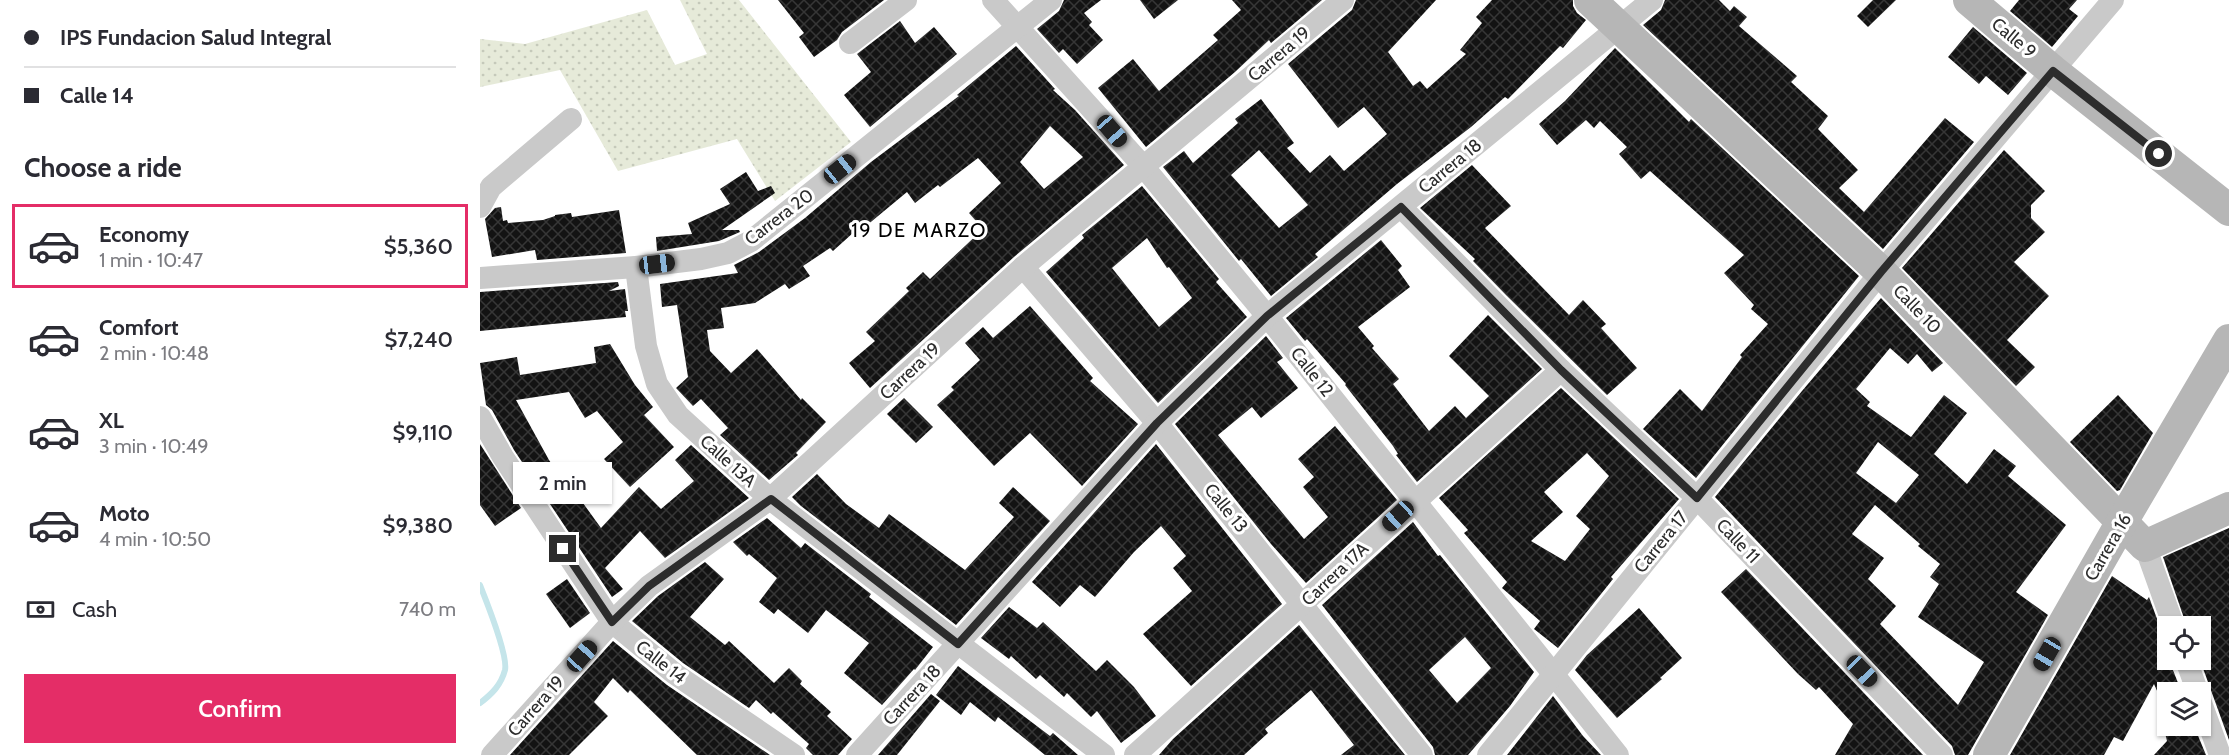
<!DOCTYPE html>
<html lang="en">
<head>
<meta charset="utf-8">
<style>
	body { margin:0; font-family:Cabin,sans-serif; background:#f2f2f3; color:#2b2b33; height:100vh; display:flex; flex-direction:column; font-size:22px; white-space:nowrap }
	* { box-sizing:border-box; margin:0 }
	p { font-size:20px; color:#7c7c81 }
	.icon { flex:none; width:33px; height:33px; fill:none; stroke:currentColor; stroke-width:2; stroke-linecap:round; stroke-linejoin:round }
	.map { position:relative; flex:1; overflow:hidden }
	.details { display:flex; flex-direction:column; background:#fff; width:480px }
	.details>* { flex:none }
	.top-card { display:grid; align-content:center; height:132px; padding:0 24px; background:#fff }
	.tools { position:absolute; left:1677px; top:616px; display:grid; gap:12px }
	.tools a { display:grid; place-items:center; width:54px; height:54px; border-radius:0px; background:#fff; box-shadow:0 2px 4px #0004; font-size:30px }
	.end { position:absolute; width:27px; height:27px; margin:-14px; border:8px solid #2c2c2c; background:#fff; box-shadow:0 0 0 3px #fff }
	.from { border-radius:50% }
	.bubble { position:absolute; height:42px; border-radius:0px; background:#fff; box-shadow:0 2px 4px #0004; font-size:20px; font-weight:600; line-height:42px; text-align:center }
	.car { position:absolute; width:18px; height:36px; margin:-18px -9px; border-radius:8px; box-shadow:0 0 4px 2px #0007; background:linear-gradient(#222 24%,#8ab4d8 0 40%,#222 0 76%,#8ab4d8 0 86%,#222 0) }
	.top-card b { display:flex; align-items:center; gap:21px; height:57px; font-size:22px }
	.top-card b+b { border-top:2px solid #e1e1e2 }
	.top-card i { width:15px; height:15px; background:#2b2b33 }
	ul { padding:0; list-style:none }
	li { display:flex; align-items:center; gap:18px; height:84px; margin:0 12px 9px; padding:0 12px; border:3px solid transparent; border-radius:0px }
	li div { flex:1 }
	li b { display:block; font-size:22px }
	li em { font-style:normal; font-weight:600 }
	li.selected { border-color:#e42d67 }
	li>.icon { width:54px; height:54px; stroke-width:1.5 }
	h2 { padding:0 24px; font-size:27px; line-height:72px }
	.pay { display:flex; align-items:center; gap:15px; height:66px; padding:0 24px; font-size:22px }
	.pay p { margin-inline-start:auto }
	.primary-button { display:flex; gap:12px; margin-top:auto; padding:12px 24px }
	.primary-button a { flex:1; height:69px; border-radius:0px; background:#e42d67; color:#fff; font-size:24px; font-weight:600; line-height:69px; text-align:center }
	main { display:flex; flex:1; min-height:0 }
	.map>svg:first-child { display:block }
	.grass { fill:url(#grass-dots) }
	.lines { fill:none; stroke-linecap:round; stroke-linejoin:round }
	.stream { stroke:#c5e5ea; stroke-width:6 }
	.building { fill:url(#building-cross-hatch); fill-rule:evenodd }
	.street { stroke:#c9c9c9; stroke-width:22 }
	.secondary { stroke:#b6b6b6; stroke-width:32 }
	.route { stroke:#2c2c2c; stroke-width:8 }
	.labels { text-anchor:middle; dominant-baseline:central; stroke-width:6; stroke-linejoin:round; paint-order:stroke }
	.street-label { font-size:18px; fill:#2c2c2c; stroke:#fff }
	.neighbourhood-label { font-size:20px; letter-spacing:1.5px; fill:#000; stroke:#fff }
</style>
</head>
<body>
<main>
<section class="details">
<div class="top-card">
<b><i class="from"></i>IPS Fundacion Salud Integral</b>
<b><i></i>Calle 14</b>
</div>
<h2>Choose a ride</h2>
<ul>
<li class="selected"><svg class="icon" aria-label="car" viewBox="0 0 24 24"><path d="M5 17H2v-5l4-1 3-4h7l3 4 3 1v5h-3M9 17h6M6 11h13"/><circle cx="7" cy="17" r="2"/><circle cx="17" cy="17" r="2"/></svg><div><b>Economy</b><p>1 min · 10:47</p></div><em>$5,360</em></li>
<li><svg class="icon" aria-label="car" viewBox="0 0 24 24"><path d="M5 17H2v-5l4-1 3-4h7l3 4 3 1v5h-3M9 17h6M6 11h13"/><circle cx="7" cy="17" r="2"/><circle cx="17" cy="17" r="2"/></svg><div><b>Comfort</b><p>2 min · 10:48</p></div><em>$7,240</em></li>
<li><svg class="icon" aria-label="car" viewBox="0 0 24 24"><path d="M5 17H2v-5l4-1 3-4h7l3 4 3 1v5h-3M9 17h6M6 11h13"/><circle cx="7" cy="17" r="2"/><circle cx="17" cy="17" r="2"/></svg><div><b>XL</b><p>3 min · 10:49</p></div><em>$9,110</em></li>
<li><svg class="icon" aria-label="car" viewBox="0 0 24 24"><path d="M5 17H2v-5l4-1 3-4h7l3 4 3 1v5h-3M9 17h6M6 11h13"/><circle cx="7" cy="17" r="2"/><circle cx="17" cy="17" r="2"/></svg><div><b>Moto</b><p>4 min · 10:50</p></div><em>$9,380</em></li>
</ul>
<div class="pay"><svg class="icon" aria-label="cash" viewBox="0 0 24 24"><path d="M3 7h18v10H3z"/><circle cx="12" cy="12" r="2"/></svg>Cash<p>740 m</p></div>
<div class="primary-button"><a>Confirm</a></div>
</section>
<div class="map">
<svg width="1749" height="755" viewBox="0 0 1749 755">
	<defs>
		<pattern id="grass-dots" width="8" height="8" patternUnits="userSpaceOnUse" patternTransform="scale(1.5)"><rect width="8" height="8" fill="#e6ead9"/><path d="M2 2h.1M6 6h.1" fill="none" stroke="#c5c9ba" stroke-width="1.8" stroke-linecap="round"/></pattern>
		<pattern id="building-cross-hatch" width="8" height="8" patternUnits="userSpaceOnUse" patternTransform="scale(1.5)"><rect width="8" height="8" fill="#131313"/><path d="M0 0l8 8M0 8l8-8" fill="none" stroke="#363636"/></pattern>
	</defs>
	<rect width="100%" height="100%" fill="#fff"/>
	<path class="grass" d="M200,0H259L371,142L295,201L257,139L138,171L80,70L0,87V39L45,44L167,10L195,65L227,54Z"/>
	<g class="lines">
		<path class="stream" d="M0,585C6,600 28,656 25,670C21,685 12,694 0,703"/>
	</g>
	<g class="building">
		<path d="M298,0H404L362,32L357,40L334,57L319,37L324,33Z"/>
		<path d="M584,0H621L604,13L612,22L609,25L623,40L597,64L583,49L579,53L557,29L579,11Z"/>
		<path d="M660,0H698L674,19Z"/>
		<path d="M752,0H842L791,43L789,40L755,72L666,147L618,88L653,59L679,91L738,40L733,35L761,10Z"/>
		<path d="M876,0H956L908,52L933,86L940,81L947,89L986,54L980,50L1002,23L996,17L1012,0H1093V6L1097,13L1106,20L1083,48L1080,46L1028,99L1025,97L991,127L917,184L835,254L838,257L791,296L761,259L759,261L683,167L704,151L713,163L758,123L755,119L781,99L814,143L807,148L830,173L850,155L864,171L907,134L884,107L858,128L808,64L872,10ZM779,150L828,205L799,228L751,175Z"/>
		<path d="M1185,0H1239L1250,11L1254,6L1267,17L1259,26L1317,76L1311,82L1348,116L1338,129L1378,170L1359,188L1384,212L1465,118L1494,142L1403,249L1163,25L1181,10Z"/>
		<path d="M1393,0H1416L1388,27L1377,16Z"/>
		<path d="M1539,0H1597L1589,9L1598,16L1572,47L1530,11Z"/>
		<path d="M420,21L435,43L454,27L477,54L390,127L364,95L391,72L377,54Z"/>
		<path d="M1493,27L1547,73L1528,95L1506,76L1499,84L1468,57Z"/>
		<path d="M536,46L575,89L573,90L595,110L644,165L534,257L390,388L369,363L395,341L386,332L429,291L426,288L443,272L450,279L503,229L489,213L521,183L498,158L460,187L458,185L435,203L427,192L386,226L384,223L353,251L350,248L323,266L330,276L309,289L305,284L275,303L241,308L244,328L227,330L230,351L251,373L277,349L321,400L322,398L346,422L316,453L318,455L289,480L240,435L248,428L221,399L213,406L196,388L208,377L197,305L182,307L180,284L258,273L254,265L279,252L325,218L391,162L479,96L477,95ZM570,126L603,157L564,189L540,162Z"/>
		<path d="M1135,48L1209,122L1211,119L1379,276L1216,478L1163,429L1200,389L1222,411L1262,357L1260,355L1288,324L1271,309L1274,305L1244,273L1264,255L1170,171L1161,179L1139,154L1147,147L1120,121L1114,128L1106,120L1077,145L1059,124L1085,101Z"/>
		<path d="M1524,150L1565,191L1551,205V218L1565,232L1534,262L1569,296L1527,340L1555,367L1536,386L1422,268Z"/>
		<path d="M992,165L1031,206L1005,228L1089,315L1103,300L1126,324L1121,328L1157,368L1127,395L1026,295L993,261L995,259L940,208Z"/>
		<path d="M266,172L278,191L291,186L295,193L242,230H259L260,232L239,241L177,251L176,237L212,234L208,223L250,204L240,189Z"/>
		<path d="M662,186L739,279L736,282L767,317L678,403L566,272L604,238L602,235ZM667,238L687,268L689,267L712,298L679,327L632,268Z"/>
		<path d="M21,207L23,221L27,220L28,223L63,220L75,216V215L91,213L92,217L139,210L146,253L57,260L55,250L12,257L5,219L15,208Z"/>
		<path d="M901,240L922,266L918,270L930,287L878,327L894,346L892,348L919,379L913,384L949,431L975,406L986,418L1009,396L969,356L1008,315L1062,369L937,482L916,455L918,454L913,446L865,385L866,384L827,339L825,341L806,318Z"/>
		<path d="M138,282L139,286L129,291L145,289L148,311H145L146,317L0,331V292Z"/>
		<path d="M1401,298L1463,363L1452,372L1437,354L1428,364L1410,348L1376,389L1390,402L1387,406L1431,437L1464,395L1487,413L1454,454L1487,484L1514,449L1536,466L1528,476L1586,525L1536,592L1568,615L1488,755H1475L1472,746L1235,497L1322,391ZM1398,442L1439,475L1416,503L1376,473ZM1395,505L1440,544L1438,546L1460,564L1450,577L1459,584L1438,617L1504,662L1478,705L1400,624L1416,606L1388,579L1404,558L1372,534Z"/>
		<path d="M550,306L613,378L610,381L658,424L602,486L550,433L514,466L457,405L474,390L471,387L500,360L485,343L503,327L513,338Z"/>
		<path d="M786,336L803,358L797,362L818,388L781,418L772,407L738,435L824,539L848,517L823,487L834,477L818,459L855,426L917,500L826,583L791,544L695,424Z"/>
		<path d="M130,344L155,385L173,407L164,415L194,447L150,487L124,459L143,442L117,411L105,418L89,392L36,400L69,460L92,495L95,492L121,528L159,487L181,509L214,481L195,460L211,445L269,498L185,558L160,531L125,568L143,589L132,597L34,450L12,410L6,405L0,363L37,357L40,375L116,363L114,347Z"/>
		<path d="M1081,388L1199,499L1131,577L1133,579L1078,648L1054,629L1060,621L1022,588L1027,582L984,533L988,530L959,498ZM1107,453L1129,476L1096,516L1110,529L1085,561L1051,541L1083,512L1064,492Z"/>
		<path d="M1638,395L1673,433L1640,490L1637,491L1590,442Z"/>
		<path d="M424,398L453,427L436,443L407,414Z"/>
		<path d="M0,444L41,508L15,526L0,505Z"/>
		<path d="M676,444L802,604L711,686L663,634L712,591L693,568L706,556L681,526L654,552L615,597L600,585L580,607L552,582Z"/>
		<path d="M337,474L366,504L399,528L409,514L485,570L534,517L519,503L533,487L570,521L476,625L321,506L312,497Z"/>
		<path d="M287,518L321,548L325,543L391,594L389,597L453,647L435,670L434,669L402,705L364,673L389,643L346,610L328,633L298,609L294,614L279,602L297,578L269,554L267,556L253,542Z"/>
		<path d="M933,522L958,556L960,555L1054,672L1030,706L988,755H955L953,747L842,605ZM985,637L1011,668L977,703L949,670Z"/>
		<path d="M1749,528V740L1720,660V627H1707L1683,557Z"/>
		<path d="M225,562L244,579L210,617L245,645L249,641L294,683L309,668L322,681L320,684L351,712L347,716L372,739L358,755H333L326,748L329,744L293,712L291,714L276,700L269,708L203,663L152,621L178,596Z"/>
		<path d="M1266,569L1443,755H1355L1373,724L1339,687L1336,690L1318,674L1241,592Z"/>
		<path d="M1632,576L1667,600L1669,597L1680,627H1677L1688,660H1689L1702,693H1678L1674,684L1643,741L1634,737L1624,755H1530Z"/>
		<path d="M87,579L110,613L90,628L66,594Z"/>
		<path d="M529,607L557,628L563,622L616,671L627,660L654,687L676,716L641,743L617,711L611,717L587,693L584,697L560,675L556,679L531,656L529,659L501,638Z"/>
		<path d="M1159,608L1202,658L1180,678L1182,679L1137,718L1095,670L1107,655Z"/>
		<path d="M819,625L925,755H861L874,745L831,690L785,729L788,733L764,755H679L693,739Z"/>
		<path d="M133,641L187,685L290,755H217L150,690L148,693L133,678L114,702L128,716L89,755H30Z"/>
		<path d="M478,666L570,736L573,733L598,755H565L518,717L515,722L490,702L481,715L456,695Z"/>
		<path d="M451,694L460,701L417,755H398Z"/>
		<path d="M1073,696L1103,736L1121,755H1027Z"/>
		<path d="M1696,726H1714L1726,755H1674L1687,741L1685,733Z"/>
	</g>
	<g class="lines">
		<g class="street">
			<path d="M513,0L663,166L787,316L1138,755"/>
			<path d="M370,43L426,0"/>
			<path d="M0,207L11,187L91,119"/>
			<path d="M921,207L1081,370L1217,498L1462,755"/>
			<path d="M156,267L166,346L177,384L198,415L290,499L624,755"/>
			<path d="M543,267L677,423L942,755"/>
			<path d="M0,278L156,267L221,259L248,253L271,241L571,0"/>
			<path d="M0,417L23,457L132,622L195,674L314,755"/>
			<path d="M1665,546L1694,627"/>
			<path d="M1706,660L1718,693"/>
			<path d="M1720,700L1740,755"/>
			<path d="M12,755L132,622L169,586L290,499L543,267L863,0"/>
			<path d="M377,755L677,423L787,316L1172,0"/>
			<path d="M655,755L1081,370"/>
			<path d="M1008,755L1401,272L1633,0"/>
		</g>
		<g class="secondary">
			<path d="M1110,0L1401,272L1665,546L1749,508"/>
			<path d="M1489,0L1573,71L1749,210"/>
			<path d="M1509,755L1643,520L1749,340"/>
		</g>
	</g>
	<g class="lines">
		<path class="route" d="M83,549L132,622L169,586L291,499L478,644L677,423L787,316L921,207L1081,370L1217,498L1401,272L1573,71L1679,154"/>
	</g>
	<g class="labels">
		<g class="street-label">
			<text transform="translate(1534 38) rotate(40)">Calle 9</text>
			<text transform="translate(799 54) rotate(-40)">Carrera 19</text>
			<text transform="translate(970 166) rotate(-39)">Carrera 18</text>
			<text transform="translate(299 217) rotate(-37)">Carrera 20</text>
			<text transform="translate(1437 309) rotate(46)">Calle 10</text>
			<text transform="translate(430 371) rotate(-43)">Carrera 19</text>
			<text transform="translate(832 372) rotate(52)">Calle 12</text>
			<text transform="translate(248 461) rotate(42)">Calle 13A</text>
			<text transform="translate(746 508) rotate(51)">Calle 13</text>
			<text transform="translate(1258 541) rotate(46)">Calle 11</text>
			<text transform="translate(1181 542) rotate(-51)">Carrera 17</text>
			<text transform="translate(1628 547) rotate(-60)">Carrera 16</text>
			<text transform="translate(855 574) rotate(-43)">Carrera 17A</text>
			<text transform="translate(181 662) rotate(38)">Calle 14</text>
			<text transform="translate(432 695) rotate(-47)">Carrera 18</text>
			<text transform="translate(56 706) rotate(-48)">Carrera 19</text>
		</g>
		<g class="neighbourhood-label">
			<text x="439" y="230">19 DE MARZO</text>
		</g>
	</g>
</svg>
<div class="tools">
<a><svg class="icon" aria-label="locate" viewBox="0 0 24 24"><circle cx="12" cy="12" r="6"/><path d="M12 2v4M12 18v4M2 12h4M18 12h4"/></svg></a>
<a><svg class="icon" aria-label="layers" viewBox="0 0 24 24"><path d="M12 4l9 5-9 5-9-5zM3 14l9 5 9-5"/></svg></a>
</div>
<i class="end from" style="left:1679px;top:154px"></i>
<i class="end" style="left:83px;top:549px"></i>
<div class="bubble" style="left:33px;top:462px;width:99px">2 min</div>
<i class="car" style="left:632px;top:131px;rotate:139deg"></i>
<i class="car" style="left:360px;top:169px;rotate:51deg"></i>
<i class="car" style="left:177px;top:264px;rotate:83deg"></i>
<i class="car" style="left:918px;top:516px;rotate:227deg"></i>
<i class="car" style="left:1567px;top:654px;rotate:210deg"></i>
<i class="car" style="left:102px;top:656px;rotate:42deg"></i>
<i class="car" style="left:1382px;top:671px;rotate:136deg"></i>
</div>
</main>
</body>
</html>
